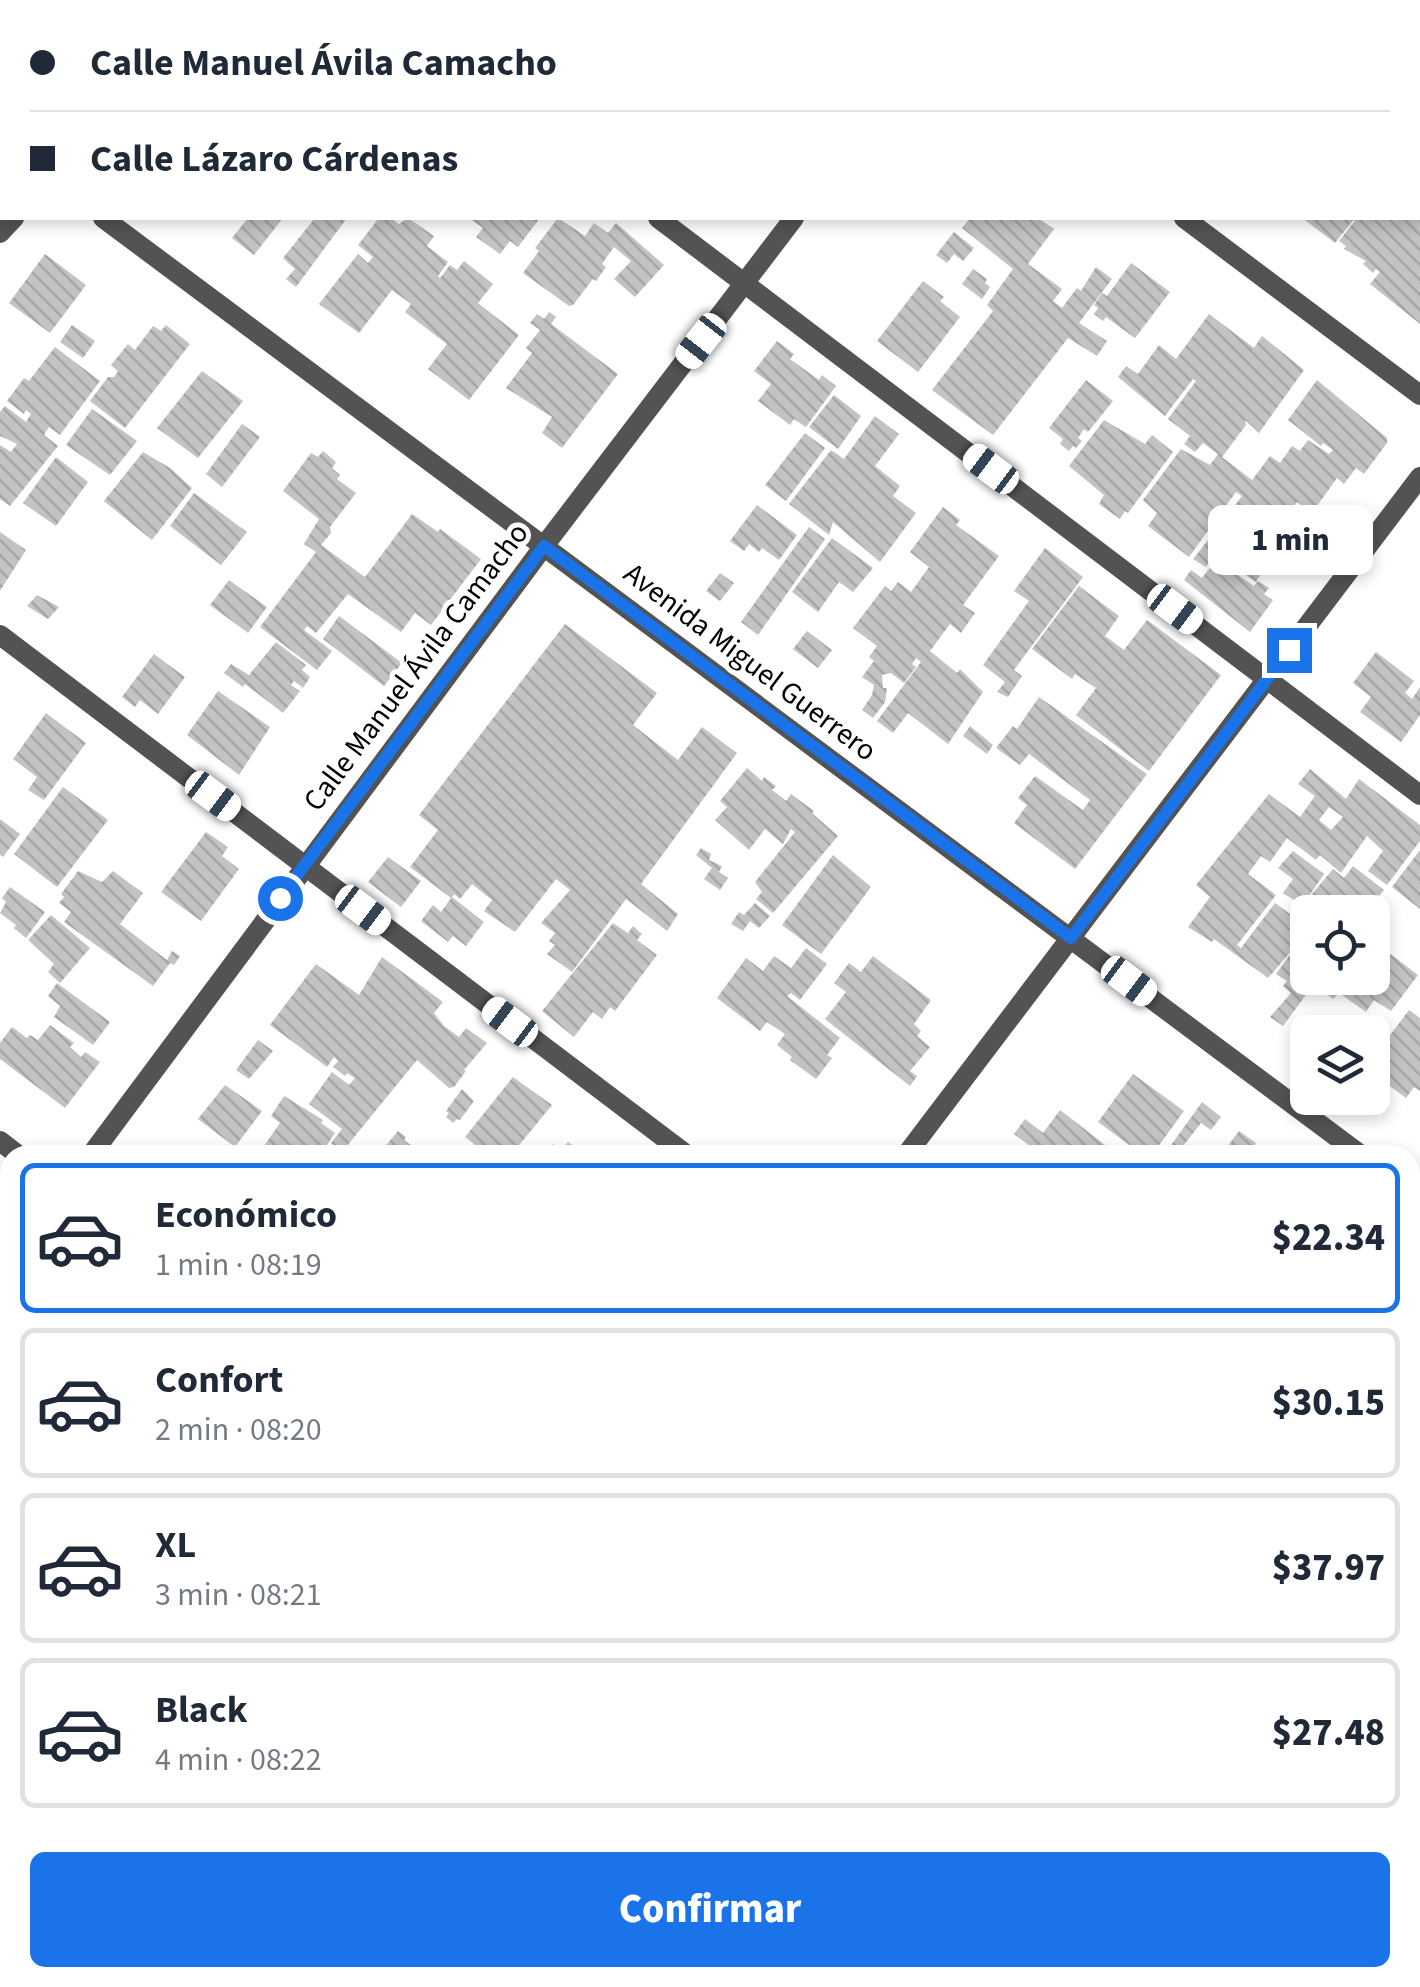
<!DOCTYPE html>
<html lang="es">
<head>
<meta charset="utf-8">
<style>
	body { margin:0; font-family:"Source Sans 3",sans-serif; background:#f2f2f3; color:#1f2937; height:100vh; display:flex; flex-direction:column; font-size:38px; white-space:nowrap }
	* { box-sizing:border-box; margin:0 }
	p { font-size:32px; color:#747a83 }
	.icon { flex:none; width:55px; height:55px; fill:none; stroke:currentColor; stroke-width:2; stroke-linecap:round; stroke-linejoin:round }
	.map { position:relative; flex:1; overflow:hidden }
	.panel { position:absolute; left:0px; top:1145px; width:1420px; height:842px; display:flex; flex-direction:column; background:#fff; border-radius:30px 30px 0 0; box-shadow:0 5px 15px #0003 }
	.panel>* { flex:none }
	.top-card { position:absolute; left:0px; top:0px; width:1420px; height:220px; box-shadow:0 5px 15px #0003; display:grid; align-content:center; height:220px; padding:0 30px; background:#fff }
	.controls { position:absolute; left:1290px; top:895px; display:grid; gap:20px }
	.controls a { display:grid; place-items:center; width:100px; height:100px; border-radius:15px; background:#fff; box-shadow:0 5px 15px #0003; font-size:50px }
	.end { position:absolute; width:45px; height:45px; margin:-22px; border:12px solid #1a73e8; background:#fff; box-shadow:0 0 0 5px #fff }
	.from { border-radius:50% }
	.bubble { position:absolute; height:70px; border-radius:15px; background:#fff; box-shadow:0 5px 15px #0003; font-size:32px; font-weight:800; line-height:70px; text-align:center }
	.car { position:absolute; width:30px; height:60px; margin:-30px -15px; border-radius:12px; box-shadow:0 0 8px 2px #0007; background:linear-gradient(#fff 24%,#345 0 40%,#fff 0 76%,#345 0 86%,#fff 0) }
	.top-card b { display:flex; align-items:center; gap:35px; height:95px; font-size:38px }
	.top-card b+b { border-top:2px solid #e0e1e3 }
	.top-card i { width:25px; height:25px; background:#1f2937 }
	ul { padding:18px 0 0; list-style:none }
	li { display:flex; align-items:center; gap:30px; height:150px; margin:0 20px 15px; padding:0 10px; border:5px solid #e0e1e3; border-radius:15px }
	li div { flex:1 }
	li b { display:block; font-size:38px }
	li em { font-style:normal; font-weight:800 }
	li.active { border-color:#1a73e8 }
	li>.icon { width:90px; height:90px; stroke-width:1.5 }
	.primary-button { display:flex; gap:20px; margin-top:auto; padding:20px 30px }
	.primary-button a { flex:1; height:115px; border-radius:15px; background:#1a73e8; color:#fff; font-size:40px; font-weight:800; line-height:115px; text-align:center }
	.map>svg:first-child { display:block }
	.building { fill:url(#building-back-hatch); fill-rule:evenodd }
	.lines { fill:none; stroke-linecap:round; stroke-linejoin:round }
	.primary-casing { stroke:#dbdbdb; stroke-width:30 }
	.minor { stroke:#535353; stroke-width:20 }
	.tertiary { stroke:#535353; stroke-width:20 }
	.primary { stroke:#000; stroke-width:25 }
	.route { stroke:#1a73e8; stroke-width:12 }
	.labels { text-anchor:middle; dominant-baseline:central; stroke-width:10; stroke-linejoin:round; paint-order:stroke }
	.street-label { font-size:30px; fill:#000; stroke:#fff }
</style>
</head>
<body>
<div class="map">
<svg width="1420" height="1987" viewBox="0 0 1420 1987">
	<defs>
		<pattern id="building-back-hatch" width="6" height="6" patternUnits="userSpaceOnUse" patternTransform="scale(2.5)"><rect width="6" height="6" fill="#c3c3c3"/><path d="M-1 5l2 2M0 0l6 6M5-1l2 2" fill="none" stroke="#a6a6a6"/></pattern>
	</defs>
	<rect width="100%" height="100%" fill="#fff"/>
	<g class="building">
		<path d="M248,218H283L254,255L232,238Z"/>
		<path d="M315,218H347L296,287L286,279L295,269L283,258Z"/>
		<path d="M379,218H391L399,224L408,218L434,236L427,246L448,262L438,276L440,278L450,265L457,270L464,261L493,284L478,303L519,335L469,400L428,369L447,344L405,312L411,304L392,290L359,333L319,304L358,254L368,263L373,257L358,245Z"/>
		<path d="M469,218H540L518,247L510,241L500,254L476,237L483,228Z"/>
		<path d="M558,218L585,236L594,223L608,233L616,223L664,265L635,297L614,279L631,261L614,247L602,264L606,267L596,281L593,279L573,305L569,306L523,273L539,251L535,248Z"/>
		<path d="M970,218H1038L1054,229L1028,264L1062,289L1053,301L1062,308L1077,288L1081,291L1096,267L1112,279L1079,323L1107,341L1097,356L1068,338L993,435L932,390L993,311L987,305L1013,269L962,228Z"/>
		<path d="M1308,218H1355L1335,243L1306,221Z"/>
		<path d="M1357,218H1420V324L1370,284L1380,272L1376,269L1373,273L1363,264L1366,261L1344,249L1346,246L1339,241Z"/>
		<path d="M954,232L974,248L963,261L954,254L947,263L936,255Z"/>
		<path d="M45,254L86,285L50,333L9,303Z"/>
		<path d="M1131,263L1170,292L1135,338L1106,317L1103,321L1094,314L1098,308L1094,305L1102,293L1107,296Z"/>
		<path d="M973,269L987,279L985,283L990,287L982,299L962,284Z"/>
		<path d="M923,281L944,297L940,301L960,317L918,372L877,341Z"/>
		<path d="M549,312L556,317L551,324L618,374L562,448L542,433L552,417L506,388L532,353L526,348L540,330L530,323L537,314L544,319Z"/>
		<path d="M1209,314L1254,348L1262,336L1304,370L1259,433L1245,420L1246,425L1222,457L1252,480L1270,456L1280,463L1292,446L1300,451L1308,440L1329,454L1333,450L1323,443L1321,446L1288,420L1317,380L1387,438V443L1364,474L1356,468L1344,484L1337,478L1312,513L1297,502L1279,528L1285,532L1277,543L1271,538L1257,557L1216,530L1242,496L1236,492L1189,557L1148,526L1157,513L1143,500L1181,449L1210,465L1218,454L1203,443L1195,452L1184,444L1190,436L1168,419L1196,381L1193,379L1165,416L1118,377L1126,366L1138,374L1159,345L1176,359Z"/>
		<path d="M72,325L95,341L83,358L60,342Z"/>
		<path d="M166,325L190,344L125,428L90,401L108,377H114L118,371L111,365L128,344L135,350L153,326L161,331Z"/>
		<path d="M777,341L794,354L790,359L819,380L822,375L836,386L806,427L794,419L790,425L758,401L771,384L754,371Z"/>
		<path d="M55,347L100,381L60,435L49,427L44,435L58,446L10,506L0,499V445L11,452L17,444L0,436V412L5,406L26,422L31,414L26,410L24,414L7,401L24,378L29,381Z"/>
		<path d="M202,371L243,401L198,458L157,428Z"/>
		<path d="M1086,380L1113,401L1088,432L1084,429L1078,438L1082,441L1076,448L1073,446L1069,451L1060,444L1063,439L1049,428Z"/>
		<path d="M834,395L861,416L838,449L809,427Z"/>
		<path d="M92,409L137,441L110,475L66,445Z"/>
		<path d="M875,416L899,434L875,466L900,486L893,496L916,513L880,562L833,522L829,535L789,504L831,450L844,459Z"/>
		<path d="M1104,420L1145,444L1152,435L1173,452L1128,513L1125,511L1120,519L1099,504L1104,495L1069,466Z"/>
		<path d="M242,424L260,437L222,487L206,474Z"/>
		<path d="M805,433L825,448L786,501L765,485Z"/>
		<path d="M323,451L336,462L332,468L340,475L337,479L356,493L330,527L331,533L321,545L365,577L412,514L438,532L440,529L481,559L431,625L415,613L401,632L348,594L316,633L307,626L304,630L332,651L317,670L260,627L316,552L304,544L319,519L283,491L311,453L318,457Z"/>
		<path d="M143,452L170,468L192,488L152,540L104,501Z"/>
		<path d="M56,457L88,482L56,526L23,503Z"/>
		<path d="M194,493L247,532L221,565L170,526Z"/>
		<path d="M757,505L797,535L779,560L762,548L759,552L749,544L744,551L730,541Z"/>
		<path d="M943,507L960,520L956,525L999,556L963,605L975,613L961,633L950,624L930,651L957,673L960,669L983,692L948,744L908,713L893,733L877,721L921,662L916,658L912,664L916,667L904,683L891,673L882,675L883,688H887L885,702L873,718L862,710L872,695L874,685L862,677L874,661L869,657L877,646L853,628L885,586L891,591L898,582L911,592L929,567L910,552Z"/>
		<path d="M1296,514L1322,534L1311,549L1285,529Z"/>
		<path d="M809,527L825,539L758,635L741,622Z"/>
		<path d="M0,532L26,550L0,591Z"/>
		<path d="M832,538L873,568L853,592L839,582L818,612L792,592Z"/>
		<path d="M1209,539L1220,546L1206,567L1193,559Z"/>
		<path d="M1045,548L1083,577L1014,670L1022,676L1008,697L997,692L1005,682L983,665L1029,601L1014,591Z"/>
		<path d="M1238,549L1265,567L1256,582L1228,563Z"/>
		<path d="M1216,560L1254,586L1258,581L1269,588L1264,594L1273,600L1250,632L1184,580L1191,570L1202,578Z"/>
		<path d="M720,573L734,583L720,601L706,591Z"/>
		<path d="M229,580L267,607L248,633L210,605Z"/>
		<path d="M1079,586L1119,616L1105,636L1124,650L1147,620L1221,675L1149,771L1076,715L1096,688L1075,674L1072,679L1032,649Z"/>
		<path d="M37,595L59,607L48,619L27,606Z"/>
		<path d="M339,616L402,663L384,686L323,639Z"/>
		<path d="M565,624L657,693L633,725L678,760L702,727L737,753L641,884L678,914L667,931L626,899L572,972L547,954L555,945L549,941L555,933L541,923L570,890L556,879L515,932L484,911L492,900L472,884L460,899L454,894L452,897L484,922L466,946L453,936L448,942L421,921L433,905L441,912L451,898L410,867L438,830L419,815Z"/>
		<path d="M807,631L832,650L818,668L793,649Z"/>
		<path d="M276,642L306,665L302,670L310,677L303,688L294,681L291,685L300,691L283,713L245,684L243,687L224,673L231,664L249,675Z"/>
		<path d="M1376,652L1414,681L1405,693L1412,699L1420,687V715L1401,742L1360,712L1371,697L1353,683Z"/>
		<path d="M154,654L185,677L158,714L140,700L135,707L122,697Z"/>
		<path d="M218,691L270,727L239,775L187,735Z"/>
		<path d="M1039,697L1147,774L1075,869L1014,823L1027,805L1018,798L1035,776L1083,810L1090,800L1029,754L1020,765L996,748L1013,726L1017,729Z"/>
		<path d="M46,713L86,743L44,800L28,790L37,777L13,759Z"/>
		<path d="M970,726L993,745L987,754L963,736Z"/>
		<path d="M747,768L762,781L764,777L776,786L772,790L786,801L791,794L814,811L812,813L838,836L773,913L756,899L762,892L755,882L795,832L791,829L783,844L765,829L749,850L715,820L727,807L720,801Z"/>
		<path d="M1310,769L1346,799L1359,779L1420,825V841L1387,885L1368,871L1383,851L1367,836L1341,873L1320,855L1316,860L1287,838L1270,862L1261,856L1248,874L1276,895L1237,945L1241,948L1275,903L1308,927V978H1372V940L1418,975L1391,1011L1374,1000L1366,1012L1339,993L1333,999L1314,984L1283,1026L1270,1017L1291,993L1283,986L1287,981L1276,974L1299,942L1268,978L1214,939L1212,942L1188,927L1210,897L1196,885L1269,794L1300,817L1315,796L1298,784ZM1329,807L1343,817L1331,830L1319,820Z"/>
		<path d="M63,787L108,820L57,887L14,854Z"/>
		<path d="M0,819L20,834L3,857L0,854Z"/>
		<path d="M206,832L228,847L222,856L239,869L201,921L161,892Z"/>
		<path d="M701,848L711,854L709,860L722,866L719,872L728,878L720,890L704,879L712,868L696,855Z"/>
		<path d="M1420,850V909L1392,887Z"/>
		<path d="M1293,851L1324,874L1307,899L1294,900L1283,893L1293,879L1278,868Z"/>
		<path d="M833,855L871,887L821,954L782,925Z"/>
		<path d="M388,857L421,881L401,907L368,882Z"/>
		<path d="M1353,866L1384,890L1366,912H1319L1325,904L1312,894L1333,869L1344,878Z"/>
		<path d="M78,871L102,882L113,871L143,893L120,924L167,960L172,951L180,956L174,965L170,963L153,986L64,922L71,912L59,903L64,897L61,894Z"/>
		<path d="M10,887L45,912L26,938L14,928L16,925L0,913L6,902L2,898Z"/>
		<path d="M755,903L770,916L759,928L750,921L743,931L731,924L739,912L744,915Z"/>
		<path d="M51,915L90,948L60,983L48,972L54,964L28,940Z"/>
		<path d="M613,923L628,933L633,926L642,934L637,940L657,955L615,1011L610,1007L602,1019L593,1012L574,1037L542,1011Z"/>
		<path d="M806,948L827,964L800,1000L791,993L787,996L840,1038L827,1055L832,1058L816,1079L790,1060L792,1057L777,1045L785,1034L767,1022L760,1031L717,998L746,958L763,971L774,956L791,968Z"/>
		<path d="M873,956L931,1000L914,1024L921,1031L917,1036L930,1047L910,1071L917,1076L910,1086L825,1019L846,992L834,983L849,963L861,972Z"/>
		<path d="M382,957L443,1002L434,1013L444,1026L459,1037L466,1028L487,1043L464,1070L466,1071L454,1087L449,1088L417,1060L342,1152L331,1143L342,1129L309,1104L332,1072L349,1085L355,1078L347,1073L345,1076L333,1067L338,1061L334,1057L327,1067L270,1025L316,964L359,995Z"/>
		<path d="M57,983L110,1022L93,1045L54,1017L60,1006L48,996Z"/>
		<path d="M1409,1010L1420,1018V1091L1414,1087L1406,1098L1372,1073V1059Z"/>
		<path d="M50,1025L74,1043L70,1047L81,1057L85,1052L100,1062L65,1108L0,1059V1043L12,1027L27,1038L30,1035L38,1040Z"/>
		<path d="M258,1040L273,1051L249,1079L236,1070Z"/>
		<path d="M1133,1074L1184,1111L1152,1155H1143L1098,1122Z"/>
		<path d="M513,1077L552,1105L511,1155H488L465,1137Z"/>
		<path d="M225,1085L262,1111L235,1147L198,1119Z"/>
		<path d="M462,1089L474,1101L460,1120L457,1119L453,1123L446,1117L449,1113L446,1111Z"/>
		<path d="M284,1096L323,1120L321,1123L335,1133L320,1155H271L273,1152L264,1146L280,1123L271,1116Z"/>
		<path d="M1202,1102L1221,1117L1211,1130L1201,1123L1176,1155H1164Z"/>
		<path d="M1060,1110L1113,1151L1109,1155H1072L1058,1144L1050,1155H1042L1014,1134L1025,1119L1043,1133Z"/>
		<path d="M398,1131L406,1137L404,1140L424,1155H378Z"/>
		<path d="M1239,1131L1256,1143L1247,1155H1221Z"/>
		<path d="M568,1142L587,1155H530L536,1146L545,1153L553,1144L561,1150Z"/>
		<path d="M1414,1278L1420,1283V1344L1410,1357V1283Z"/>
		<path d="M1410,1420L1420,1428V1465L1410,1457Z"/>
		<path d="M10,1631V1690L0,1707V1635L5,1639Z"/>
		<path d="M1410,1769L1420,1776V1835L1410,1827Z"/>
		<path d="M1410,1937L1420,1944V1972L1410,1965Z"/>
		<path d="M4,1939L10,1945V1976L0,1985V1944Z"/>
		<path d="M15,1978H35L44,1985L14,1987L10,1984Z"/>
		<path d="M57,1978H77L90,1987H50Z"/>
		<path d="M358,1978H438L431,1987H351Z"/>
	</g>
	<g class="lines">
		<g class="primary-casing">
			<g id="primary">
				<path d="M0,1445L10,1453"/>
				<path d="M0,1526L10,1534"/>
				<path d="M556,1978L567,1987"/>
				<path d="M644,1978L658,1987"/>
			</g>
		</g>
		<g class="minor">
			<path d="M363,0L366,2"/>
			<path d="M895,0L898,2"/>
			<path d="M164,2L165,0"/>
			<path d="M953,2L955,0"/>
			<path d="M658,218L1420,795"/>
			<path d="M1184,218L1420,395"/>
			<path d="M0,233L14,218"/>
			<path d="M0,635L687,1155"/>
			<path d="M0,1141L18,1155"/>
			<path d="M91,1155L544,546L794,218"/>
			<path d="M906,1155L1420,477"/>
			<path d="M0,1273L10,1260"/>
			<path d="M1410,1582L1420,1569"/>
			<path d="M1410,1696L1420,1703"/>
			<path d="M0,1851L10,1859"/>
			<path d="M165,1978L177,1987"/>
			<path d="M280,1987L287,1978"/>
		</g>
		<g class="tertiary">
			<path d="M0,140L2,142"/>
			<path d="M103,218L1361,1155"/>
			<path d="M1410,1192L1420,1199"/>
		</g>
		<use href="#primary" class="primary"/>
	</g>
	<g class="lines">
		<path class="route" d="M280,898L544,546L1071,938L1289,650"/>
	</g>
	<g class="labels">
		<g class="street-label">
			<text transform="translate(750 662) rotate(37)">Avenida Miguel Guerrero</text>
			<text transform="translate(416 667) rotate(-53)">Calle Manuel Ávila Camacho</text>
		</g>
	</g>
</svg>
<div class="controls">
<a><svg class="icon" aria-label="locate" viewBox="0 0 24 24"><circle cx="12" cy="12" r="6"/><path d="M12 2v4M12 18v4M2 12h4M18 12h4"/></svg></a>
<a><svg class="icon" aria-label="layers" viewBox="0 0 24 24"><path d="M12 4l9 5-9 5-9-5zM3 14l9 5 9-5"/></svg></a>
</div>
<i class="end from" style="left:280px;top:898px"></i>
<i class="end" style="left:1289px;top:650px"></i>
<div class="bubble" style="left:1208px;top:505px;width:165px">1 min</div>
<i class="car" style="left:701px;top:341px;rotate:218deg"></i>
<i class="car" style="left:991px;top:469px;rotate:307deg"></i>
<i class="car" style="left:1175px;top:609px;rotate:127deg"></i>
<i class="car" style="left:213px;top:796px;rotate:127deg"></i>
<i class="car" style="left:363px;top:910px;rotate:127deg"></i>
<i class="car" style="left:1129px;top:981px;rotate:127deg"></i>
<i class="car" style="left:510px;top:1022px;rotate:307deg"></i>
<div class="top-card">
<b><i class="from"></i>Calle Manuel Ávila Camacho</b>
<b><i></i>Calle Lázaro Cárdenas</b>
</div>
<section class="panel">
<ul>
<li class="active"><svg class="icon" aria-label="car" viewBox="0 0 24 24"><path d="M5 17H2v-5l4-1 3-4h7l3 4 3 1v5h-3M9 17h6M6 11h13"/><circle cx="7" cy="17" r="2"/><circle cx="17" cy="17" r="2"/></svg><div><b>Económico</b><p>1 min · 08:19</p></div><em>$22.34</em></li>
<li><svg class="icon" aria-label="car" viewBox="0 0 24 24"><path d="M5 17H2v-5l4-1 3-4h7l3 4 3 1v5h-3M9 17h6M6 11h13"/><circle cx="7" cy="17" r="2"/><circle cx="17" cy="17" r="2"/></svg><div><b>Confort</b><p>2 min · 08:20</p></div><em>$30.15</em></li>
<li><svg class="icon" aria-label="car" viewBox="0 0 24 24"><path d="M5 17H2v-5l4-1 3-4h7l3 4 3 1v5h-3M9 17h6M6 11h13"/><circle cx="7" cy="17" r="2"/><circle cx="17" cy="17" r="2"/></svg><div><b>XL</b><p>3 min · 08:21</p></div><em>$37.97</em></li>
<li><svg class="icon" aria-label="car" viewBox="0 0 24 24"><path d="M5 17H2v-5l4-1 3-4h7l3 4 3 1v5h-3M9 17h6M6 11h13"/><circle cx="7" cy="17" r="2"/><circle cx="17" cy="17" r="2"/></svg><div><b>Black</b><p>4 min · 08:22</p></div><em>$27.48</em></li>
</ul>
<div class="primary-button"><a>Confirmar</a></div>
</section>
</div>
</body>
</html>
